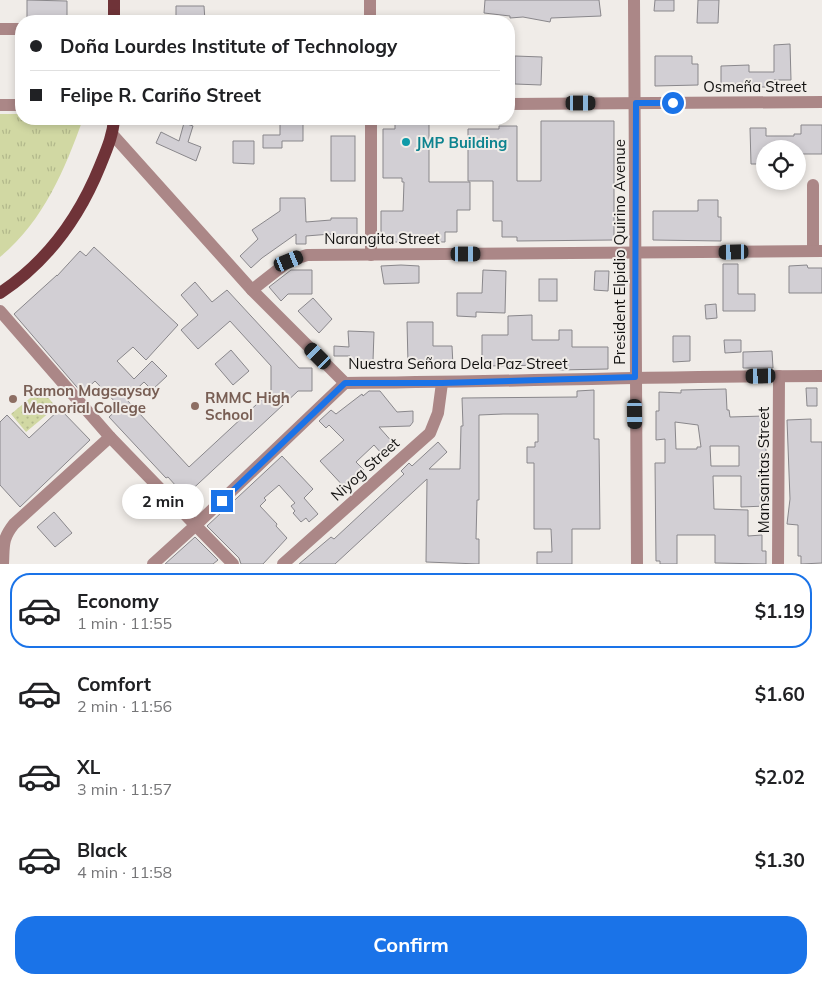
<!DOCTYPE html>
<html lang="en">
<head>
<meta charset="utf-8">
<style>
	body { margin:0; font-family:Mulish,sans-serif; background:#f6f6f6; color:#202124; height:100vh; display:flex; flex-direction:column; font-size:19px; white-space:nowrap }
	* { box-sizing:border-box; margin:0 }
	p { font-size:16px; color:#757577 }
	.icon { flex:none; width:28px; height:28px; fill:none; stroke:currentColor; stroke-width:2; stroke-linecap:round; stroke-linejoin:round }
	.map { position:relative; height:564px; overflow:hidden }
	.panel { display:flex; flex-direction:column; background:#fff; flex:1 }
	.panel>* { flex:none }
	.hud { position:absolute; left:15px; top:15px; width:500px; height:110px; border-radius:20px; box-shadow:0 2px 8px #0003; display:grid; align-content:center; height:110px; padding:0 15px; background:#fff }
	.controls { position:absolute; left:756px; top:140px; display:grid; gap:10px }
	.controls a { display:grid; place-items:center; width:50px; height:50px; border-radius:50%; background:#fff; box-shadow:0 2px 8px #0003; font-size:25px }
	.end { position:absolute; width:22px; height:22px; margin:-11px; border:6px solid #1a73e8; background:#fff; box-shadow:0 0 0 2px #fff }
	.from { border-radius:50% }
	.bubble { position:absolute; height:35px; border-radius:18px; background:#fff; box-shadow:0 2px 8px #0003; font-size:16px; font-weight:700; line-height:35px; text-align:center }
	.car { position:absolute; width:15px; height:30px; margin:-15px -8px; border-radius:6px; box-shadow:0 0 4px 1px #0007; background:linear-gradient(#222 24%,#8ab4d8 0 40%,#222 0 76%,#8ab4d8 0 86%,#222 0) }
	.hud b { display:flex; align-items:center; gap:18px; height:48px; font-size:19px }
	.hud b+b { border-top:1px solid #e0e0e0 }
	.hud i { width:12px; height:12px; background:#202124 }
	ul { padding:9px 0 0; list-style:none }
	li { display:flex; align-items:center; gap:15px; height:75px; margin:0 10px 8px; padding:0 5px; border:2px solid transparent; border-radius:20px }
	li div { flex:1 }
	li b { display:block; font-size:19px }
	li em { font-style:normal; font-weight:700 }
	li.on { border-color:#1a73e8 }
	li>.icon { width:45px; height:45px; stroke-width:1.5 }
	.action { display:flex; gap:10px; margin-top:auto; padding:10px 15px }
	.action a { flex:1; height:58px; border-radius:20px; background:#1a73e8; color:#fff; font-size:20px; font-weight:700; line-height:58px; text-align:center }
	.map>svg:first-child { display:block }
	.grass { fill:url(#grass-dots) }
	.park { fill:url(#park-tufts) }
	.building { fill:#d2cfd4; stroke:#89878b; fill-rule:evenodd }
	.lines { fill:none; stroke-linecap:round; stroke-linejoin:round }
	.minor { stroke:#ab8787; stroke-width:12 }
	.major { stroke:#6f3338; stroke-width:12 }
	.route { stroke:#1a73e8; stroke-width:6 }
	.culture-dot { fill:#0f9aa8; stroke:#f0ece8; stroke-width:2 }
	.education-dot { fill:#8d6e63; stroke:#f0ece8; stroke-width:2 }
	.labels { text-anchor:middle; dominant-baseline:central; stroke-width:4; stroke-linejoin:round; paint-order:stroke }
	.street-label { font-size:15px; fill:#121110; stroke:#f0ece8 }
	.culture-label { font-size:15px; font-weight:bold; fill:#0d838f; stroke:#f0ece8; text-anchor:start }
	.education-label { font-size:15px; font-weight:bold; fill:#785e54; stroke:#f0ece8; text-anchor:start }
</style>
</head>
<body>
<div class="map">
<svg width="822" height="564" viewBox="0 0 822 564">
	<defs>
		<pattern id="grass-dots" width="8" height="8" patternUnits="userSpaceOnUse" patternTransform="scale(1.25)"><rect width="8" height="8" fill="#d1d8a3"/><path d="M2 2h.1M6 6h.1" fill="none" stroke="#b2b88b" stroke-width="1.8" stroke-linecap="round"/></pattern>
		<pattern id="park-tufts" width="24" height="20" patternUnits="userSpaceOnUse" patternTransform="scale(1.25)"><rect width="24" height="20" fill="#d1d8a3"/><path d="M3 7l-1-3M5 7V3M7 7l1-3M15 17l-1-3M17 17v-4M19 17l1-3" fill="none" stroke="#b2b88b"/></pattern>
	</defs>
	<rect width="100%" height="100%" fill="#f0ece8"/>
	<path class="grass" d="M41,389L56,407L26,432L11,414Z"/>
	<path class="park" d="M0,114H21V119H83C65,169 43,222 0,257Z"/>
	<g class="building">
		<path d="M27,0L67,1V21H27Z"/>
		<path d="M485,0H599L601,16L551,18L550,22L523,17L510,18V16L484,13Z"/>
		<path d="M655,0H674V11H654Z"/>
		<path d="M698,0H719L718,23H697Z"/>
		<path d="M176,6H204L205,21H176Z"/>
		<path d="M790,44L791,80H774V87H761V84H721V66L749,65V72H774V45Z"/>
		<path d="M515,56L542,57L541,85L515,84Z"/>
		<path d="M655,56H692V64H698V85L655,86Z"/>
		<path d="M395,121H429V182H470V210H457V232H445V242H381V211H403L404,182H402V178H383V129H395Z"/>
		<path d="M541,121H614V240L517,241V237H502V221H493V181H468V129H499V126H517V181H541Z"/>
		<path d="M184,123L193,126L188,142L201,147L196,161L156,143L161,132L179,141Z"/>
		<path d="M280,123H303V141H282V148H263V135H280Z"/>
		<path d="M801,125H822V154H798V149H765V164H751L750,128H766V136H794V134H801Z"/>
		<rect x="331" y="136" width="24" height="45"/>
		<path d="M233,141H254V164L233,163Z"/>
		<path d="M280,198H305L306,222L331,220V218H357V239H331V234L306,236V244H296V234L262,258L251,268L240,256L258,239L252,230L280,211Z"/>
		<path d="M698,200H718V217H721V241L653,240V211H698Z"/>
		<path d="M94,247L178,325L146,360L133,347L117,361L134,379L152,361L167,376L152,390L144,382L126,399L189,467L271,391V366L230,321L198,349L181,330L198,315L181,295L195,282L212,302L227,290L299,368H312V391H298L185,496L168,477L166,478L109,417L120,407L95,381L82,393L14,314L57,275V276L80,251L86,256Z"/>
		<path d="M723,264H738V294H755V311H723Z"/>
		<path d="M401,265L419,266V283L384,284L381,266Z"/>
		<path d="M807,265L808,268H822V293H789V266Z"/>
		<path d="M291,270H312V294H288L281,301L269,287Z"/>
		<path d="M483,270L506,271L505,313L476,312V317L457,316V293H482Z"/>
		<path d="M595,271H609L608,291L594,290Z"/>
		<rect x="539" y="279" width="18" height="22"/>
		<path d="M313,298L332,319L319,333L298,311Z"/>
		<path d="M716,304L717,318L706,319L705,305Z"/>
		<path d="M532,315V340H559V330H572V347H608V369L558,370V365L482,366V335H508V316Z"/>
		<path d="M407,322H433V346H452L453,366H441V363H408Z"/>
		<path d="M348,331L374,332L373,361L350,363V356H334V346L349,347Z"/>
		<path d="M673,336H690V361L673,362Z"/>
		<path d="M724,340H741V352L725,353Z"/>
		<path d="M231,350L249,371L233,385L215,364Z"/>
		<path d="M772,351L773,368H743V352Z"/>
		<path d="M806,388H817V406H807Z"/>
		<path d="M726,389L727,410H729L730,417L764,416L765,435H768V446H766V506L741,507V476H713L714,509L748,510V536L762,535V551H766V564L715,563V535H677V564H660V561H656L655,463H665V439L656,440V411H659V392L681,393V390ZM675,422L698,425L701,447H697V449H676ZM710,446H739V466H711Z"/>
		<path d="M594,390V439H599L600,529H572V564H537V552H552L551,529H534V463H527V447H535V442H538V414H503L479,415V500H477L476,539H479V564L426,562L427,479L335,564H299L331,537L334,539L404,474L401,471L409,463L412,466L438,442L447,452L429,469H460L461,426H463L462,398L577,397V391Z"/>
		<path d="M369,391H380L397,412L413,411V422L410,426L379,427L394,444L382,454L374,445L356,462L364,470L346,489L320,461L344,440L329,425L326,428L319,421L331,410L336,414L362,394L363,396Z"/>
		<path d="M60,409L90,440L20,507L0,485V422L7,415L29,438Z"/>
		<path d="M811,419V442H822V563L801,564V556H798V525L787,524L790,499L787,420Z"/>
		<path d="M282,456L313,489L304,498L318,514L309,522L306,518L301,522L293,513L295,511L291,506L295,503L279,485L264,498L266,500L260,506L277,524L276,526L287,538L263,564H241L239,558L207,526Z"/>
		<path d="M54,512L72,533L55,547L37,527Z"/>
		<path d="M195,537L218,560L213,564H165Z"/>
	</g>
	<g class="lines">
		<g class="minor">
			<path d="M370,0V21"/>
			<path d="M634,0L637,564"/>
			<path d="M0,29H21"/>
			<path d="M509,104L822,102"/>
			<path d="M0,105H21"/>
			<path d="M371,119V255"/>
			<path d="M112,134L252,290L345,383C504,382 663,376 822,376"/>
			<path d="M813,251V185"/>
			<path d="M252,290L289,261L307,255L822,251"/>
			<path d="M0,311L110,437L233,564"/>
			<path d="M3,564C4,545 2,539 14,524L110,437"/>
			<path d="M153,564L196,525L345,383"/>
			<path d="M283,564L430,433L438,413L442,383"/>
			<path d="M778,564L779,376"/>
		</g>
		<g class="major">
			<path d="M114,0V21"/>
			<path d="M0,293C47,262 79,218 100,166C106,151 113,136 114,119"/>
		</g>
	</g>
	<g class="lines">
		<path class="route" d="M222,501L345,383H442L635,377L636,103H673"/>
	</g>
	<circle class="culture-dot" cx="406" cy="142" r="5"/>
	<g class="education-dot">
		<circle cx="13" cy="399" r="5"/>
		<circle cx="195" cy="406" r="5"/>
	</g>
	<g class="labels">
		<g class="street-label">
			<text x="755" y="86">Osmeña Street</text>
			<text x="382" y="238">Narangita Street</text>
			<text transform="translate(619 252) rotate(-90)">President Elpidio Quirino Avenue</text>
			<text x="458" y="363">Nuestra Señora Dela Paz Street</text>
			<text transform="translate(365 469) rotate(-42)">Niyog Street</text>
			<text transform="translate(763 470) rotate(-90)">Mansanitas Street</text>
		</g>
		<g class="culture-label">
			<text x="416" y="142">JMP Building</text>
		</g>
		<g class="education-label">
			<text x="23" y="390">Ramon Magsaysay<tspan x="23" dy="17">Memorial College</tspan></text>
			<text x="205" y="397">RMMC High<tspan x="205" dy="17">School</tspan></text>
		</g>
	</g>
</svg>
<div class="controls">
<a><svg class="icon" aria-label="locate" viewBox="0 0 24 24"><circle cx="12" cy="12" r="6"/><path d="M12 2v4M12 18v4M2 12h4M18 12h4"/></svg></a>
</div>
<i class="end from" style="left:673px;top:103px"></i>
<i class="end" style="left:222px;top:501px"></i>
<div class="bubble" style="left:122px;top:484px;width:82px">2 min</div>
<i class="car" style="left:581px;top:103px;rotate:90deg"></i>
<i class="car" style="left:734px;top:252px;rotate:269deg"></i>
<i class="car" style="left:466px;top:254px;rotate:90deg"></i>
<i class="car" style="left:289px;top:261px;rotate:68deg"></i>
<i class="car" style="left:318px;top:356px;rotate:315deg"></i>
<i class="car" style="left:761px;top:376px;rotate:269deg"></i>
<i class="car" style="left:635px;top:414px;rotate:179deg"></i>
<div class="hud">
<b><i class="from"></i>Doña Lourdes Institute of Technology</b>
<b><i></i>Felipe R. Cariño Street</b>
</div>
</div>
<section class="panel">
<ul>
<li class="on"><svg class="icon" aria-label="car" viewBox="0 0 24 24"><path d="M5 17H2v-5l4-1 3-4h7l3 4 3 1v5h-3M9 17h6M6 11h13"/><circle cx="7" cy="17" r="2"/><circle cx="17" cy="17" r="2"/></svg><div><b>Economy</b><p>1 min · 11:55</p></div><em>$1.19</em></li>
<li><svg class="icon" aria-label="car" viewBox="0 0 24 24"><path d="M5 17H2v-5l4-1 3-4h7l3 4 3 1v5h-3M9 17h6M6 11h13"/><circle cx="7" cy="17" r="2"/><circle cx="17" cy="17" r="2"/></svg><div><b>Comfort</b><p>2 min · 11:56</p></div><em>$1.60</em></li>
<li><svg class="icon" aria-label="car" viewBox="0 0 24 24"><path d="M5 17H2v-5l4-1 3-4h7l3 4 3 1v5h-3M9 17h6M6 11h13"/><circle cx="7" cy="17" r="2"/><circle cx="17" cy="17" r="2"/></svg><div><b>XL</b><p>3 min · 11:57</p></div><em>$2.02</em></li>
<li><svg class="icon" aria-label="car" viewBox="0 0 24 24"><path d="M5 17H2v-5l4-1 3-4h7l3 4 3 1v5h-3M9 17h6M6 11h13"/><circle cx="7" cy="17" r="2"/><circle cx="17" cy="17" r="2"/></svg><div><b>Black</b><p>4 min · 11:58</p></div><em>$1.30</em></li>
</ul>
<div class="action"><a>Confirm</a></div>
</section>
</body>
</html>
